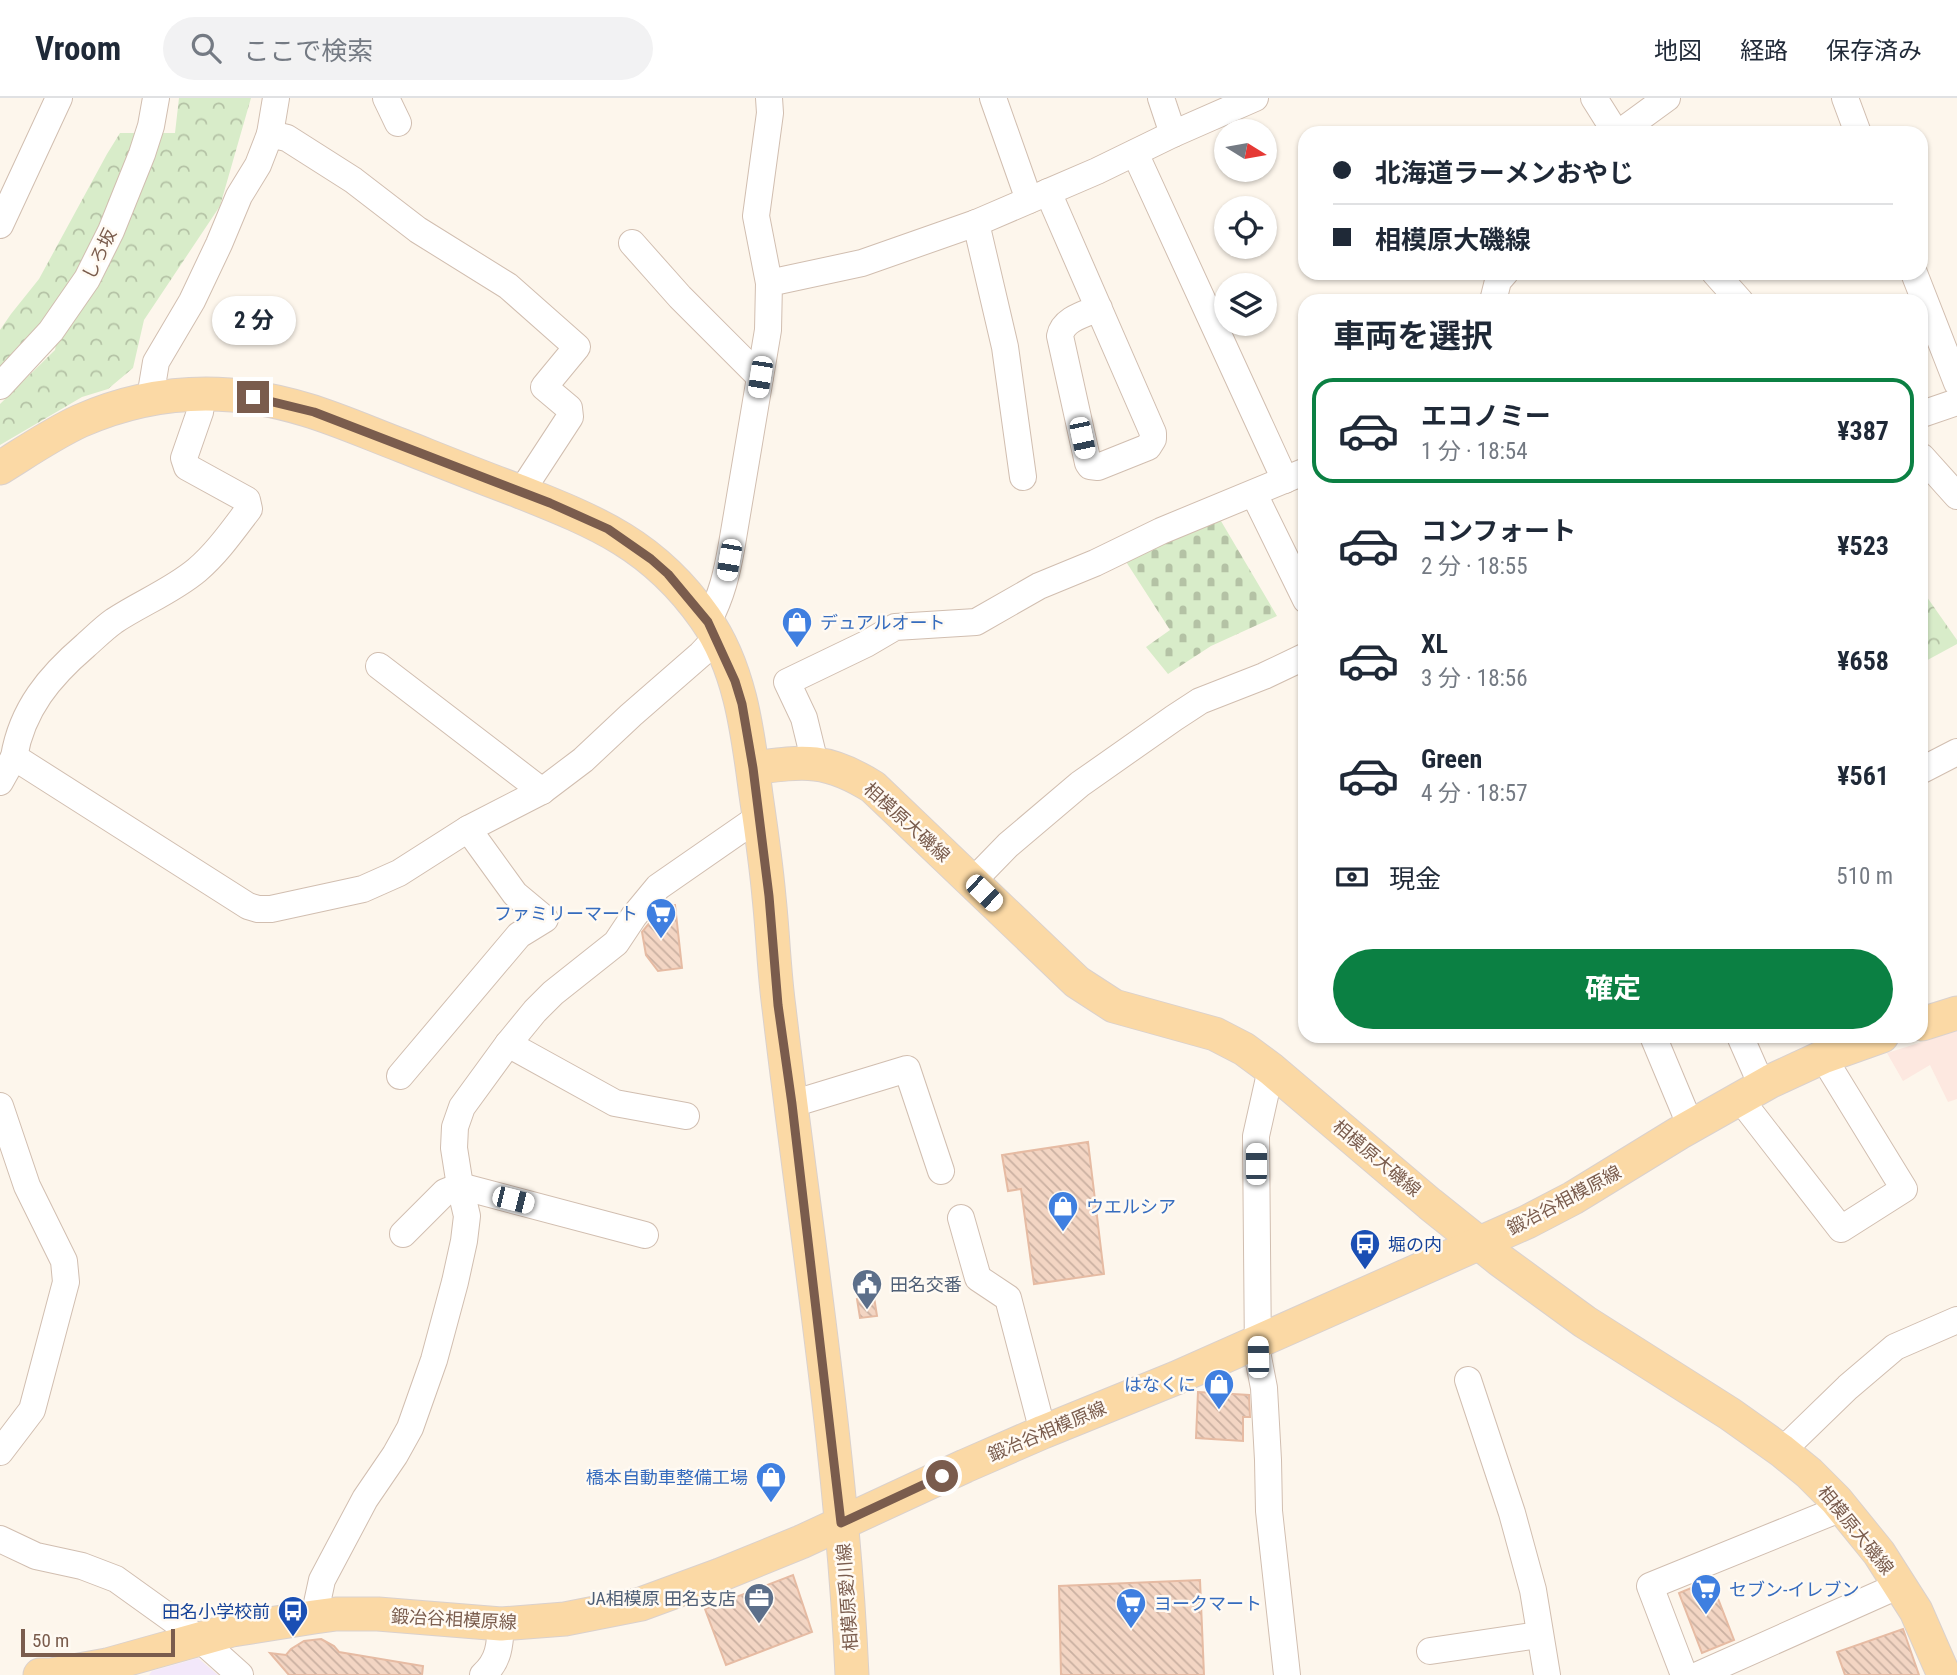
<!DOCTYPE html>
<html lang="ja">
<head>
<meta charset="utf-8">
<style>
	body { margin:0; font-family:"Roboto Condensed","Noto Sans JP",sans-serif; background:#f2f2f3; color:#1f2937; height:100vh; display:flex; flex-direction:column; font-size:26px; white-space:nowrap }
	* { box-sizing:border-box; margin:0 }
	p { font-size:23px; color:#747a83 }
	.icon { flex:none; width:38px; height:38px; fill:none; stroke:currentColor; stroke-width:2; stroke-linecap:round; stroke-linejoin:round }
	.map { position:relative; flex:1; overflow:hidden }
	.drawer { position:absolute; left:1298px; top:196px; width:630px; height:749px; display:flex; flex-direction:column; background:#fff; border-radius:21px; box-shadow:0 2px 5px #0004 }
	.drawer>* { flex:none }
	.hud { position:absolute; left:1298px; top:28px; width:630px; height:154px; border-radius:21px; box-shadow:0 2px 5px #0004; display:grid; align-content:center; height:154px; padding:0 35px; background:#fff }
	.needle { width:46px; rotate:101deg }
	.fabs { position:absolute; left:1214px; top:21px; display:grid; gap:14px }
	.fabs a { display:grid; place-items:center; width:63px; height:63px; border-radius:50%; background:#fff; box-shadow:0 2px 5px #0004; font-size:35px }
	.scale { position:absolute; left:21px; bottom:18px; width:154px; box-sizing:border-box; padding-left:7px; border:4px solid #7a5c4d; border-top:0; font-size:19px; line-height:24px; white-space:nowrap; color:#7a5c4d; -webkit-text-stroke:5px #fffaf3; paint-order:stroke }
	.end { position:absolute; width:32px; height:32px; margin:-16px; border:9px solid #7a5c4d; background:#fff; box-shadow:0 0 0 4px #fff }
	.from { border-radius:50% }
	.bubble { position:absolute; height:49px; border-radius:24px; background:#fff; box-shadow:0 2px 5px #0004; font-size:23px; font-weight:700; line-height:49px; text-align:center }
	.car { position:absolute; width:21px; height:42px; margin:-21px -10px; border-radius:9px; box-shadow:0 0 5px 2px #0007; background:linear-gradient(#fff 24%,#345 0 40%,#fff 0 76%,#345 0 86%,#fff 0) }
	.hud b { display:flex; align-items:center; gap:24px; height:66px; font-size:26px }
	.hud b+b { border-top:2px solid #e0e1e3 }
	.hud i { width:18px; height:18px; background:#1f2937 }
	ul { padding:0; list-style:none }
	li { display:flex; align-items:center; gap:21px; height:105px; margin:0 14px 10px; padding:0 21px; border:4px solid transparent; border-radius:21px }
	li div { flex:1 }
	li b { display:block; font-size:26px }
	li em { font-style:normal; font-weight:700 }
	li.on { border-color:#0b8043 }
	li>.icon { width:63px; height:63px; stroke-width:1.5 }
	h2 { padding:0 35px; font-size:32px; line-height:84px }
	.pay { display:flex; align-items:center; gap:18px; height:77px; padding:0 35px; font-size:26px }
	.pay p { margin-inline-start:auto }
	.action { display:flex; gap:14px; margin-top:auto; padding:14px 35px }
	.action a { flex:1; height:80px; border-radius:42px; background:#0b8043; color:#fff; font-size:28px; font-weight:700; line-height:80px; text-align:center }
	header { display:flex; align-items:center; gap:42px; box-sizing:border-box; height:98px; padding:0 35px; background:#fff; border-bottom:2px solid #e0e1e3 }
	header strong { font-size:33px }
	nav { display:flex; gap:38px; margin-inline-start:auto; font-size:24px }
	.search { width:490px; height:63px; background:#f2f2f3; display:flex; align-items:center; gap:18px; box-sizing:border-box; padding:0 24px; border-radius:38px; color:#747a83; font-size:26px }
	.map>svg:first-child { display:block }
	.commercial { fill:#fde8e0 }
	.education { fill:#f3e8fa }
	.forest { fill:url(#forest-crowns) }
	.cemetery { fill:url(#cemetery-stones) }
	.building { fill:url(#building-back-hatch); stroke:#e6bba3; stroke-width:2 }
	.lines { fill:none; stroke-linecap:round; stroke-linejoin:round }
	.minor-casing { stroke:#d1beb0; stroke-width:28 }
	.major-casing { stroke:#dad1cd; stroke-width:35 }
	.minor { stroke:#fff; stroke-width:26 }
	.major { stroke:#fbd9a5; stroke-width:33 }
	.route { stroke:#7a5c4d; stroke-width:9 }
	.labels { text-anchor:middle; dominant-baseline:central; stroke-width:5; stroke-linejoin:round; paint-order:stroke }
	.street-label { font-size:18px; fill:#7a5c4d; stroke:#fffaf3 }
	.shop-label { font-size:18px; fill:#366cbe; stroke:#fffaf3; text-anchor:start }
	.transit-label { font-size:18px; fill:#164399; stroke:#fffaf3; text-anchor:start }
	.service-label { font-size:18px; fill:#4e5e75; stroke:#fffaf3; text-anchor:start }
</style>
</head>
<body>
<header>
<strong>Vroom</strong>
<div class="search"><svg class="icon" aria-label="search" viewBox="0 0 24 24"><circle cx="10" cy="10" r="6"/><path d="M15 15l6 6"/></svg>ここで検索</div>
<nav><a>地図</a><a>経路</a><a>保存済み</a></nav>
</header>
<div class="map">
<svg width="1957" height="1577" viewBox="0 0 1957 1577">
	<defs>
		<pattern id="forest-crowns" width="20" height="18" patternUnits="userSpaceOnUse" patternTransform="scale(1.75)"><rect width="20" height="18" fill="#d8ecc9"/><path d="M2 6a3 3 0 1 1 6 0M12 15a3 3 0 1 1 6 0" fill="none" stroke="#b4c2a5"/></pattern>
		<pattern id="cemetery-stones" width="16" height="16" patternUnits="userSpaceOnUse" patternTransform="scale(1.75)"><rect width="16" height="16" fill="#d8ecc9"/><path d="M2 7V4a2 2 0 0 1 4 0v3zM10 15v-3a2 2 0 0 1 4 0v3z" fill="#b4c2a5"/></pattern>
		<pattern id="building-back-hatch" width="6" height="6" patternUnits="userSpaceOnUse" patternTransform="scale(1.75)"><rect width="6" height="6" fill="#f3d5c3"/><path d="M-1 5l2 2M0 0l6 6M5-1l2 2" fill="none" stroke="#cab0a1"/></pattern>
	</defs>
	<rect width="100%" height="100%" fill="#fdf6ec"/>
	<path class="commercial" d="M1957,933V1001L1948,1004L1930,967L1903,983L1887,955Z"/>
	<path class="education" d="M198,1560L218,1577H149L152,1573Z"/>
	<g class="forest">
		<path d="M179,0H251L220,108L144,222L133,270L108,291L82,299L0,347V306L55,252L57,241L0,272V232L11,216L39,181L107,56L120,35H175Z"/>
		<path d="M1922,492L1957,542V546L1922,565Z"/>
	</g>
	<path class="cemetery" d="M1218,418L1277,518L1211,548L1168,576L1146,549L1170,532L1123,459Z"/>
	<g class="building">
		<path d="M675,807L682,870L658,873L646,857L642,834L663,808Z"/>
		<path d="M1088,1044L1104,1176L1034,1186L1021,1091L1008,1093L1002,1057Z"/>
		<path d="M874,1199L877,1218L860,1220L857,1201Z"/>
		<path d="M1198,1294L1249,1297L1250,1319H1243V1343L1196,1340Z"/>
		<path d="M793,1477L812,1534L726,1567L705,1511Z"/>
		<path d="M1200,1482L1204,1577H1061L1059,1488Z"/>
		<path d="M1708,1483L1713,1494L1715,1493L1734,1542L1702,1555L1679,1495Z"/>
		<path d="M1903,1531L1919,1577H1845L1837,1554Z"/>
		<path d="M321,1541L334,1548L339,1554L423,1568L422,1577H289L270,1555L286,1557L291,1551L304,1543Z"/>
	</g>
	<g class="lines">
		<g class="minor-casing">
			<g id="minor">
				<path d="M386,0L398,25"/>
				<path d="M769,0L770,15L756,118L769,185"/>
				<path d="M993,0L1029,102"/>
				<path d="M1161,0L1173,36"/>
				<path d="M1594,0L1616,35"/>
				<path d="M1845,0L1858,35"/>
				<path d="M1619,35L1667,0"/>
				<path d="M270,36L276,0"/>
				<path d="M1135,55L1285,382"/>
				<path d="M1048,94L1153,335V341L1148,349L1098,369L1090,368L1088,365L1060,238C1063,221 1085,216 1099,210"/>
				<path d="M976,125L1005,249L1023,379"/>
				<path d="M0,127L59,0"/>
				<path d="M632,145L680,199L760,279"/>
				<path d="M1715,175L1740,203"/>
				<path d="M1914,175L1957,285"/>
				<path d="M1493,203L1498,183L1505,175"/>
				<path d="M0,288L51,233L87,181L111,133L142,56L151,28L156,0"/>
				<path d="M150,300L156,264L192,203L219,146L239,98L258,67L270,36L287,40L353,82L418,132L508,188L577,249L544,289L569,310L570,319L521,394"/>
				<path d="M1922,316L1957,304"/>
				<path d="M1922,359L1957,398"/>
				<path d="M1254,396L1306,502"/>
				<path d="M708,524C722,497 727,475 732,446L768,232L769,185L862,165L976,125L1097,73L1173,36L1255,0"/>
				<path d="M379,568L542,693"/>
				<path d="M14,659C22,611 50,578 85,548C94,540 104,530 114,523C141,505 172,493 197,472C217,455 233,432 249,411L247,402L187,369L184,360L200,314L203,295"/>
				<path d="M815,665L804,620L787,584L866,546L895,529L976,524L1039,488L1095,465L1161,433L1306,373"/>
				<path d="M1922,672L1957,654"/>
				<path d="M0,684L14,659L248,808L258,811H271L363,791L399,775L468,731L542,693L583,662L631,617L701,556L716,540"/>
				<path d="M972,784L1008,747L1080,686L1174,620L1200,603L1264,578L1306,558"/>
				<path d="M1653,938L1691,1029"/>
				<path d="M1740,938L1762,988"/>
				<path d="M508,946L615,1005L686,1018"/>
				<path d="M1271,971L1256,1038L1258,1259L1264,1290L1268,1362L1269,1413L1287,1577"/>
				<path d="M400,978L519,837L545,821L515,796L468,731"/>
				<path d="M1740,1001L1841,1131L1904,1091L1823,959"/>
				<path d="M792,1006L907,971L941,1073"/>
				<path d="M0,1008L27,1088L64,1163L66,1184L32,1312L0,1354"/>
				<path d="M961,1120L978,1180L1008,1200L1043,1334"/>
				<path d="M403,1136L445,1094L460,1088L645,1137"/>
				<path d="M1468,1282L1512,1415L1533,1492L1547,1577"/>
				<path d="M1782,1353L1848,1289L1895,1249L1957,1222"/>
				<path d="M0,1441L36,1458L82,1468L116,1481L201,1542L240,1577"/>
				<path d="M314,1519L322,1482L365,1401L395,1357L410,1330L434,1262L455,1184L464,1143L467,1118L460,1088L454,1050L455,1029L462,1009L508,946L535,913L553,895L616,845L634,818L658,789L759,719"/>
				<path d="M1430,1553L1539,1537"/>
				<path d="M483,1577C499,1563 500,1547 501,1526"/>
				<path d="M1684,1577L1650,1488L1842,1410"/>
				<path d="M1698,1577L1900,1487"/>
			</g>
		</g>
		<g class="major-casing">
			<g id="major">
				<path d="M0,370C26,354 52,336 80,323C155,290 230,288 307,312C340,322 371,336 403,348C441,363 478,378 516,392C596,424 653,446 705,520C741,571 748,637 756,697C761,731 766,765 769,799C773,836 774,874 779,910C805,1132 842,1354 852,1577"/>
				<path d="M753,670C805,663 827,660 873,689L1077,884L1114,908L1215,936L1244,951L1271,971L1430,1106L1500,1162L1585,1224L1730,1316L1782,1353L1809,1375L1836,1402L1879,1455L1916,1513L1944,1577"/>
				<path d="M1922,926L1957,915"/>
				<path d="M40,1577H51L107,1567L232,1532L314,1519L336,1516H378L501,1526L565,1521L641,1506L720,1477L801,1444L965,1368L1043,1334L1176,1280L1527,1124L1573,1100L1679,1035L1771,983L1823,959L1882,938"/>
			</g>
		</g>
		<use href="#minor" class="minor"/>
		<use href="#major" class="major"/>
	</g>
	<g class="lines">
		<path class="route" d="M253,299L314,314L550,405L608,431L651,461L668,476L708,524L735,583L742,606L753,670L769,798L778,907L792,1006L841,1425L942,1378"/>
	</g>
	<defs>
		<g id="shop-pin" transform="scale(1.575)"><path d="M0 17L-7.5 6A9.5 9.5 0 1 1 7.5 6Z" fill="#3f7fe0" stroke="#fffaf3"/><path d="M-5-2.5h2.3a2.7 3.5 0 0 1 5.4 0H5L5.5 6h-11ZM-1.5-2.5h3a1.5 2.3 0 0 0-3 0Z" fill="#fff"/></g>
		<g id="supermarket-pin" transform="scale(1.575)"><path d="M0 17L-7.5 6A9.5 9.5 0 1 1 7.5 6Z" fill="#3f7fe0" stroke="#fffaf3"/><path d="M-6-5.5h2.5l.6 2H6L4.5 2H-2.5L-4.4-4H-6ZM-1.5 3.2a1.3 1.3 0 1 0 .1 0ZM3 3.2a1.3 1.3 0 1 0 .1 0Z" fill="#fff"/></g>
		<g id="bus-pin" transform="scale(1.575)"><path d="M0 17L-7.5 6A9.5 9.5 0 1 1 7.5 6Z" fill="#1a4fb4" stroke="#fffaf3"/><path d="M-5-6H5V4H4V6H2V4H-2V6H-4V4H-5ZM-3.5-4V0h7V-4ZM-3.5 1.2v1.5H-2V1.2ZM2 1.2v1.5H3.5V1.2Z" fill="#fff"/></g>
		<g id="civic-pin" transform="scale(1.575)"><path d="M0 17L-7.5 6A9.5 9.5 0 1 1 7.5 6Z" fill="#5c6f8a" stroke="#fffaf3"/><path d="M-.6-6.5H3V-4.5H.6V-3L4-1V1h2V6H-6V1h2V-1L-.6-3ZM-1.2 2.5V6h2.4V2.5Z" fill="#fff"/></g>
		<g id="office-pin" transform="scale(1.575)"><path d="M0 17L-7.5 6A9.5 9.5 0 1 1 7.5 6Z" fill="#5c6f8a" stroke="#fffaf3"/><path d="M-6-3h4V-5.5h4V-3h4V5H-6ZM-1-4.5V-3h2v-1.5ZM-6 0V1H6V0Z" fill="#fff"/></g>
	</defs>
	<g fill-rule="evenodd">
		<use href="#shop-pin" x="797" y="524"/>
		<use href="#supermarket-pin" x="661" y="815"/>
		<use href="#shop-pin" x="1063" y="1108"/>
		<use href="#bus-pin" x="1365" y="1146"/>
		<use href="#civic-pin" x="867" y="1186"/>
		<use href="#shop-pin" x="1219" y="1286"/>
		<use href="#shop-pin" x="771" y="1379"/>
		<use href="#supermarket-pin" x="1706" y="1491"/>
		<use href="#office-pin" x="759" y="1500"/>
		<use href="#supermarket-pin" x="1131" y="1505"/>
		<use href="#bus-pin" x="293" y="1513"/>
	</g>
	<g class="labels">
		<g class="street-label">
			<text transform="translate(99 156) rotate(-64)">しろ坂</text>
			<text transform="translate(907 724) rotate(42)">相模原大磯線</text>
			<text transform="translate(1377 1060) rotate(40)">相模原大磯線</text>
			<text transform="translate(1564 1102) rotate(-28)">鍛冶谷相模原線</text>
			<text transform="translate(1047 1333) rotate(-23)">鍛冶谷相模原線</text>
			<text transform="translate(1856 1432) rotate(51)">相模原大磯線</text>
			<text transform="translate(847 1499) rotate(-94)">相模原愛川線</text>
			<text transform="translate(454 1521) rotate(3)">鍛冶谷相模原線</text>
		</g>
		<g class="shop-label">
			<text x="820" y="524">デュアルオート</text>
			<text x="638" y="815" text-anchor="end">ファミリーマート</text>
			<text x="1086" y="1108">ウエルシア</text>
			<text x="1196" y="1286" text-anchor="end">はなくに</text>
			<text x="748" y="1379" text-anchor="end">橋本自動車整備工場</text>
			<text x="1729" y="1491">セブン-イレブン</text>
			<text x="1154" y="1505">ヨークマート</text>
		</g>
		<g class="transit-label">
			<text x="1388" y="1146">堀の内</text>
			<text x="270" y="1513" text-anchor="end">田名小学校前</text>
		</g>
		<g class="service-label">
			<text x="890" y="1186">田名交番</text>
			<text x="736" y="1500" text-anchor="end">JA相模原 田名支店</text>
		</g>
	</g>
</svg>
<div class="fabs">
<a><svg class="needle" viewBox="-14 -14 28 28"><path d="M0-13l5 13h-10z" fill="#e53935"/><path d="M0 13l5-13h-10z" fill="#747a83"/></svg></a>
<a><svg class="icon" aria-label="locate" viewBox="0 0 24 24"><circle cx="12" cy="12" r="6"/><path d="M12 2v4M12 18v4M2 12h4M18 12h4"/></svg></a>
<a><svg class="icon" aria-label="layers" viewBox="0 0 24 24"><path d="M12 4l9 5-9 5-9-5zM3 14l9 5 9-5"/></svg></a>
</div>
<div class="scale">50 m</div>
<i class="end from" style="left:942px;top:1378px"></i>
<i class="end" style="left:253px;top:299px"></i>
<div class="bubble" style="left:212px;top:198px;width:84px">2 分</div>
<i class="car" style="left:760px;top:279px;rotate:189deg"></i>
<i class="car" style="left:1082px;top:340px;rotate:168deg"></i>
<i class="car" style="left:729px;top:462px;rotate:190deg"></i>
<i class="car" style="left:984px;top:795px;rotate:134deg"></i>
<i class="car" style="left:1256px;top:1066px;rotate:0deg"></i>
<i class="car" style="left:513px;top:1102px;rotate:104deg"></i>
<i class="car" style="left:1258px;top:1259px;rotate:359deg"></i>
<div class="hud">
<b><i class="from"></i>北海道ラーメンおやじ</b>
<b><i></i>相模原大磯線</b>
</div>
<section class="drawer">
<h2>車両を選択</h2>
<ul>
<li class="on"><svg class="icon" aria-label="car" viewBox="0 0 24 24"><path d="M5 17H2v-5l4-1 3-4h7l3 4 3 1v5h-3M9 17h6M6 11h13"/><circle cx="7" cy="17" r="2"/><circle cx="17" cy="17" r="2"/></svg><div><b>エコノミー</b><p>1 分 · 18:54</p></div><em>¥387</em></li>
<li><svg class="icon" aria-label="car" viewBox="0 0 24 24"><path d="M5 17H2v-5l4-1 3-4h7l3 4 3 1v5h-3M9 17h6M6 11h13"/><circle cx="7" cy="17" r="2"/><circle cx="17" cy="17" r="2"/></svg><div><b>コンフォート</b><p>2 分 · 18:55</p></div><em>¥523</em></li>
<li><svg class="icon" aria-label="car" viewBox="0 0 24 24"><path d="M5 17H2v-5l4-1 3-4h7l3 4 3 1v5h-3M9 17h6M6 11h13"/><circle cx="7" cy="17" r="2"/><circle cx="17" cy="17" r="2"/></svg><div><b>XL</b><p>3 分 · 18:56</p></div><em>¥658</em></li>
<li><svg class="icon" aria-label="car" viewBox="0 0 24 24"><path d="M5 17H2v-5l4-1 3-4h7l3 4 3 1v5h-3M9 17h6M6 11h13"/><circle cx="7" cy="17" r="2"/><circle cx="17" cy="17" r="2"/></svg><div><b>Green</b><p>4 分 · 18:57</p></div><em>¥561</em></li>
</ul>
<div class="pay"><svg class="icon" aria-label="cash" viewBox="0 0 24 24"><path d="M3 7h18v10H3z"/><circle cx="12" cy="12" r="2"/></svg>現金<p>510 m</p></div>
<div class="action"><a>確定</a></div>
</section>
</div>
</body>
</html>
